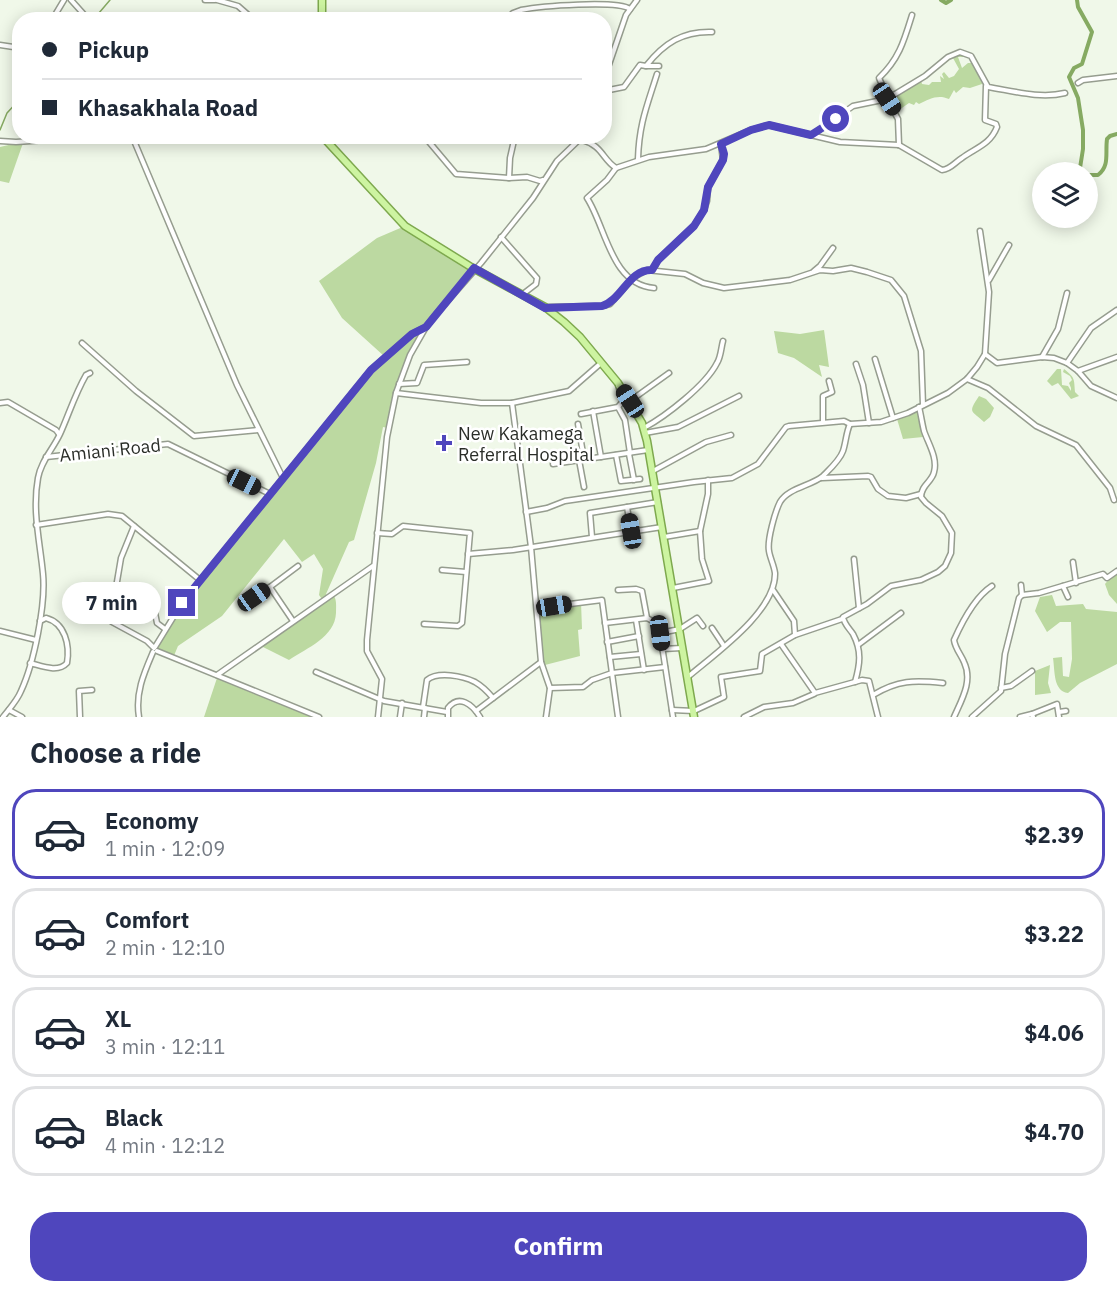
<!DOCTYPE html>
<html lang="en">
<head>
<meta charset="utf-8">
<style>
	body { margin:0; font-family:"IBM Plex Sans",sans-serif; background:#f6f6f7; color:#1f2937; height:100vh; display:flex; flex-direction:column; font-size:22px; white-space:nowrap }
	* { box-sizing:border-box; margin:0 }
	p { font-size:20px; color:#747a83 }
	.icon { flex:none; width:33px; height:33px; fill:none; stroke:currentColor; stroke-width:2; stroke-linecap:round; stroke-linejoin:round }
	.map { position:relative; height:717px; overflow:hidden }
	.side { display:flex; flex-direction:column; background:#fff; flex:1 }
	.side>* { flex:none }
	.top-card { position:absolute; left:12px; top:12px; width:600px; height:132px; border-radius:24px; box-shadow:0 3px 15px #0003; display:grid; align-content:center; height:132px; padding:0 30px; background:#fff }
	.fabs { position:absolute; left:1032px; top:162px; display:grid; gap:12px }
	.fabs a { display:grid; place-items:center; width:66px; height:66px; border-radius:50%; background:#fff; box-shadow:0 3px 15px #0003; font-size:30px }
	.end { position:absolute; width:27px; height:27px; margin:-14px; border:8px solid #4f46bd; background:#fff; box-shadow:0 0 0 3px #fff }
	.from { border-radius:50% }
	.bubble { position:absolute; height:42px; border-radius:21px; background:#fff; box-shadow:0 3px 15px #0003; font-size:20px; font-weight:700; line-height:42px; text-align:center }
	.car { position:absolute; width:18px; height:36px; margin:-18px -9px; border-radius:8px; box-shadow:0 0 4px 2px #0007; background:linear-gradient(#222 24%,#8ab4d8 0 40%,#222 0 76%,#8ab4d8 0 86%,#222 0) }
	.top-card b { display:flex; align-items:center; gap:21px; height:57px; font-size:22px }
	.top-card b+b { border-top:2px solid #e0e1e3 }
	.top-card i { width:15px; height:15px; background:#1f2937 }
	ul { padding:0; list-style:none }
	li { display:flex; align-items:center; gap:18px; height:90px; margin:0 12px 9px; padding:0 18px; border:3px solid #e0e1e3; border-radius:24px }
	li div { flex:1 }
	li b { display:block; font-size:22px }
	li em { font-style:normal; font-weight:700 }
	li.current { border-color:#4f46bd }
	li>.icon { width:54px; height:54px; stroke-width:1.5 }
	h2 { padding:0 30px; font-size:27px; line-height:72px }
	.button { display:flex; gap:12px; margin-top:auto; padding:12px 30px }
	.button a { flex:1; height:69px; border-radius:24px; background:#4f46bd; color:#fff; font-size:24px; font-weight:700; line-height:69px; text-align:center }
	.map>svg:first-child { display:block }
	.green { fill:#bcd9a1 }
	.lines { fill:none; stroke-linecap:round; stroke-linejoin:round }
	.stream { stroke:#86aa62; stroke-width:1.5 }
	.river { stroke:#86aa62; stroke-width:4 }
	.minor-casing { stroke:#969d8f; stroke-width:7 }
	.major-casing { stroke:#7ea94e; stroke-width:9 }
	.minor { stroke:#fff; stroke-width:4 }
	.major { stroke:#cdf4a1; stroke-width:6 }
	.route { stroke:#4f46bd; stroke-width:8 }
	.poi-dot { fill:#4f46bd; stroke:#fff; stroke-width:2 }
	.labels { text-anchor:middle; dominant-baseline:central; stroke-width:5; stroke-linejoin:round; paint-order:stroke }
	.poi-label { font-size:18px; fill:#2a2d28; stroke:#fff; text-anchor:start }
	.street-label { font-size:18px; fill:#2a2d28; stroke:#fff }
</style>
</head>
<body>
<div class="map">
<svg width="1117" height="717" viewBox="0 0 1117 717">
	<rect width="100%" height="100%" fill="#f0f8e9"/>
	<g class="green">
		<path d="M961,54L968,57H958L962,68L968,63H973L982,75V84L970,88L963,87L956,93L954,90L949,99C938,94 929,99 919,104L916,102L914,105L909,103L899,110L892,105L890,99L921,80L922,84L929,85L932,82H941L940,76L944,79L942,74L944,72L949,78L954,76L959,69L953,58L956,55Z"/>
		<path d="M17,143H23L9,183L0,181V147Z"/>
		<path d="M405,226L474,268L425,326L398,386L388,428L383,427L376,463L354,540L349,542L326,594L328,598L333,594C337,600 336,605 336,613C335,637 307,648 289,660L261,646L324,602L319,595L323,569L314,554L302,562L284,539L222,616L178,646L173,658L155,650L167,627L183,605L384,356L342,318L319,281L377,238Z"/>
		<path d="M824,330L829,367L819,365L822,377L794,358L778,353L774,331L800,334Z"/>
		<path d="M1057,369H1061L1062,385L1068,386L1071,391V388L1069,383L1072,380L1070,376L1063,372L1064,369C1075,378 1074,378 1075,392L1079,396L1071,399L1058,383L1052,386L1047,381Z"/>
		<path d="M979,396L986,399L994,408L990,417L984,422C972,410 967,414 979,396Z"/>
		<path d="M918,409L923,437L903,439L897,419Z"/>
		<path d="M1117,573V604L1109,595L1105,584L1110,578Z"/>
		<path d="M1052,595L1056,606L1083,604L1086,609L1117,612V664L1080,683L1068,693C1053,691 1055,671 1053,658L1062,657L1063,676L1069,677L1072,659L1071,622H1060L1047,632L1035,611L1040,597Z"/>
		<path d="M581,602L582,629L578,630L580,656L541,666L537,610Z"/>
		<path d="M1050,665L1048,683L1051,693L1035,695V671Z"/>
		<path d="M217,678L311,717H204Z"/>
	</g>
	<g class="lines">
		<g class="stream">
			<path d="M93,20L110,0"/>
			<path d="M0,130L7,113L20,99"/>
		</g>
		<g class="river">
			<path d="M941,0L946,3L951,0"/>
			<path d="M1077,0L1078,7L1092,32L1082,64L1074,68L1069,77L1078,98L1083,130V149L1080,168L1082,172"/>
			<path d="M1088,175H1098C1110,166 1105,153 1107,139L1110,136L1117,134"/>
		</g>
		<g class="minor-casing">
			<g id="minor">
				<path d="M71,0L89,20"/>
				<path d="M205,0H215"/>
				<path d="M217,0L238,6L254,20"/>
				<path d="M52,20L64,0"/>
				<path d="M506,20L513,13L521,10C541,6 617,0 630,9"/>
				<path d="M0,45L20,48"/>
				<path d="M659,66H646C664,43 683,31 712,32"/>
				<path d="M604,79L626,15L637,0"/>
				<path d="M1078,83L1083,80L1117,76"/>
				<path d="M604,91L624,87L640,65L646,66"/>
				<path d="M888,98L879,78C899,59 904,41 912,15"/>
				<path d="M887,99L898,119L899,145"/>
				<path d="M812,135L853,106L887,99L925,76L948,57L960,52L971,56L988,87C1013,91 1040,99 1065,93"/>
				<path d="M132,136L237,385L283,478"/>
				<path d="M424,136L456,174L509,178L527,177L540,181L543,180"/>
				<path d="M582,140C603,146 602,159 616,168L649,157L706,149L751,130L769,125L840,142L899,145L942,170C951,169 954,163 962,158C975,148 990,145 997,127L996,124L985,120L986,86"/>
				<path d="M0,141L16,142L107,136"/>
				<path d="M638,159C639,124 647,106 657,74"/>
				<path d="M616,168L607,180L587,198C606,227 611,285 654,288"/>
				<path d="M509,178L510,158L515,136"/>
				<path d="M501,237L537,278L536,284L523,294"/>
				<path d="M653,270L658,260L694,226L704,210L707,201L708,187L723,160L721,144"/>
				<path d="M814,271L820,266L833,248"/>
				<path d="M989,280L1009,245"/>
				<path d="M546,307L602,306L610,304L634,277L647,270L685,274L703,283L724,288L790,280L820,270L833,271L851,268L867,272L891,280L904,296L921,351L923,405"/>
				<path d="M82,343L136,391L194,436L258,430"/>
				<path d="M985,354L997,363L1042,357L1054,358L1067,363L1078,371L1091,386L1117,398"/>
				<path d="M1042,357L1058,329L1067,293"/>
				<path d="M875,359L893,418"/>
				<path d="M1067,363L1091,328L1117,310"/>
				<path d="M856,364L863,385L869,423"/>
				<path d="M1078,371L1117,357"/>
				<path d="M967,379L988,388L1036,426L1076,445L1110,488L1114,500"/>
				<path d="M399,384L417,383L424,365L467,362"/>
				<path d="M396,393L481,403H512L569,391L601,363"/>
				<path d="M630,401L669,373"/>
				<path d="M0,403L8,402L56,430L59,434"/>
				<path d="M512,403L531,547L541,662L550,688L546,717"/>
				<path d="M618,407L625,420L630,453"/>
				<path d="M593,411L601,457"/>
				<path d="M581,414L618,407L623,401L618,385"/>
				<path d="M823,422V396L832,392L829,381"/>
				<path d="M578,424L584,459"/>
				<path d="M644,428C666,416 706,385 717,363C721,357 721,348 723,341"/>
				<path d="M645,433L678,427L739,396"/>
				<path d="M629,454L634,480"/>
				<path d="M616,455L621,481L640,479"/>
				<path d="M46,457L168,444L270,494"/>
				<path d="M579,460L584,487"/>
				<path d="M553,464L648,450"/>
				<path d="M653,471L706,442L731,435"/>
				<path d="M822,478L868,476L871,477L878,489L888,496L906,498L921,494"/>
				<path d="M627,507L631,531"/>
				<path d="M526,512L547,508L565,501L694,482L732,478L758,464L786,427L789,426L844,421L850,424L881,422L908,413L948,393L967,379L977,367L985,354L989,292L980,231"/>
				<path d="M36,525L108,514L122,516L200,580"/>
				<path d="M134,526L121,558L111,617L112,622L147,641L154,648"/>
				<path d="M377,533L392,534L403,526L470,533L462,623L458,626L424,624"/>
				<path d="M592,537L590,513L658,502"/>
				<path d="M664,537L700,531L708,494V480"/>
				<path d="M468,554L513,550L662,527"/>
				<path d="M854,559L859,608"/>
				<path d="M1073,562L1076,583"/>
				<path d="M442,570L466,572"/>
				<path d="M1063,586L1068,597"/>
				<path d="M673,588L709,581L702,559L700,531"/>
				<path d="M618,590L636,589L642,591L647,618"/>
				<path d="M1022,595L1039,593L1103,574L1107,578L1117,571"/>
				<path d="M254,597L270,587"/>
				<path d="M537,610L554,606L602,600L618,717"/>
				<path d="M155,613L157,623L165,629"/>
				<path d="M636,620L644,670"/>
				<path d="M293,621L270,587L298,566"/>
				<path d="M605,623L647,618L656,623L660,633L673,717"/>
				<path d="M712,628L724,646"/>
				<path d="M0,631L36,640"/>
				<path d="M660,633L680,629L697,618L703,626"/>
				<path d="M795,635L842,619"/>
				<path d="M607,642L639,636"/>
				<path d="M781,644L815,693L862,680L869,681L878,717"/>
				<path d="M858,645L901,613"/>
				<path d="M155,647L182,603L371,370L412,334L426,327"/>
				<path d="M662,649L682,648"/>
				<path d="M157,651L319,717"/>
				<path d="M610,657L641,654"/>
				<path d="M30,663C42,666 58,673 67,663C70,645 65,623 46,618L40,621"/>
				<path d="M316,672L384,701L447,712"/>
				<path d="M217,675L373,566"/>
				<path d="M689,676C716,653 776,611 775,573C774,565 770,558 769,551C767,540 775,512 780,502C788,488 811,486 823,476C830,469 840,460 843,451C846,442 846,433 850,424"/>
				<path d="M855,682C860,664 862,651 853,634C849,628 844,624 843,617L867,604L891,586L921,580L938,572L945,566L951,553L952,533L942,516L926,503L921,497C921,485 932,482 934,472C938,458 928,443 924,431C922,423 921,415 919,407"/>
				<path d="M550,688L583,687L592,680L612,673L665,667"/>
				<path d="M1001,688L1011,686L1032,671"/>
				<path d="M873,695C898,680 914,680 943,683"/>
				<path d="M423,707L427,680C438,671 463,676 475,682C482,686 488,692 493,698"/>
				<path d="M9,710L22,717"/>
				<path d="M672,710L694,711L724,697L721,677L760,671L762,654L795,635L794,621L773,590"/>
				<path d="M476,711L541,662"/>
				<path d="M1059,712L1066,711"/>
				<path d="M1032,714L1057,704L1059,717"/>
				<path d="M3,717C9,709 17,701 21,691C34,663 46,604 43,574C40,542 32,511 38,478C41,461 53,449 60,434C69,414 75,394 86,375L90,373"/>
				<path d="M80,717L79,691L92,690"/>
				<path d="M139,717C135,693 144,673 153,652"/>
				<path d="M378,717L382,679L367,651V640L387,437L396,393L410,355L426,327L437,313L481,263L533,198L557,161L583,136"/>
				<path d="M400,717L402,703"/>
				<path d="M424,717L425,708"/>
				<path d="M448,717V708C459,694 472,704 480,717"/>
				<path d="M744,717L764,707L793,703L814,694"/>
				<path d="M954,717C962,699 973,681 964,662C961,655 955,648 954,640C962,622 975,597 992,586"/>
				<path d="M972,717L1001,691L1005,654L1019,598L1022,595L1021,585"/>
				<path d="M1020,717L1032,714L1033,717"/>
			</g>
		</g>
		<g class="major-casing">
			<g id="major">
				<path d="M322,0V20"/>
				<path d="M322,136L405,226L471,267L545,307L564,322L580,337L618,383L642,423L647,441L694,717"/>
			</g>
		</g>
		<use href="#minor" class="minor"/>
		<use href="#major" class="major"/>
	</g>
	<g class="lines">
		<path class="route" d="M182,603L371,370L412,334L426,327L474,268L545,308L602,306C622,300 629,269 652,270L658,260L694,226L704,210L708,187L723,160L724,154L721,144L751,130L769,125L811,135L836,119"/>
	</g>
	<path class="poi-dot" d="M441 434h6v6h6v6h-6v6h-6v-6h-6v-6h6z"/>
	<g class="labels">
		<g class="poi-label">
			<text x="458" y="433">New Kakamega<tspan x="458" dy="21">Referral Hospital</tspan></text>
		</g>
		<g class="street-label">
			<text transform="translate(110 450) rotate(-6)">Amiani Road</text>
		</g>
	</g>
</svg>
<div class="fabs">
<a><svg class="icon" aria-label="layers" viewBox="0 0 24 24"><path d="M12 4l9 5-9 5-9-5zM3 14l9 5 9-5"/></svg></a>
</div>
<i class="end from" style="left:836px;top:119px"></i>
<i class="end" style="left:182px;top:603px"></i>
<div class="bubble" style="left:62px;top:582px;width:99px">7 min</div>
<i class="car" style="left:887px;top:99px;rotate:146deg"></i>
<i class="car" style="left:630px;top:401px;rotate:327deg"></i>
<i class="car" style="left:244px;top:482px;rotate:116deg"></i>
<i class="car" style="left:631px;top:531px;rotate:351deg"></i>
<i class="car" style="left:254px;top:597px;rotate:55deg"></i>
<i class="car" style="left:554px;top:606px;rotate:81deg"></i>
<i class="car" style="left:660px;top:633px;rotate:173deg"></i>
<div class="top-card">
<b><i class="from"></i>Pickup</b>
<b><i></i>Khasakhala Road</b>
</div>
</div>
<section class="side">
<h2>Choose a ride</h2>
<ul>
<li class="current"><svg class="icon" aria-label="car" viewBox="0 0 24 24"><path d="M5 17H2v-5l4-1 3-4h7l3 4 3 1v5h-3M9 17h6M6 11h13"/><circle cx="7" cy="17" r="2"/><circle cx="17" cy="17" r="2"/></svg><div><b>Economy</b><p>1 min · 12:09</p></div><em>$2.39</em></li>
<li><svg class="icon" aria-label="car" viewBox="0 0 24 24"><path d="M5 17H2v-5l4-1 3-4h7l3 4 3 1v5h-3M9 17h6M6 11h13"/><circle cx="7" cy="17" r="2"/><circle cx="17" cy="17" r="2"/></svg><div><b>Comfort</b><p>2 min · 12:10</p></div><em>$3.22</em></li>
<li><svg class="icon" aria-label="car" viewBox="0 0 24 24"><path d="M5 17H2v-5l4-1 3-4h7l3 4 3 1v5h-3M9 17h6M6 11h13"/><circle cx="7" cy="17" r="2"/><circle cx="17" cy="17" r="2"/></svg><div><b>XL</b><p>3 min · 12:11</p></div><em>$4.06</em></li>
<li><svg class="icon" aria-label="car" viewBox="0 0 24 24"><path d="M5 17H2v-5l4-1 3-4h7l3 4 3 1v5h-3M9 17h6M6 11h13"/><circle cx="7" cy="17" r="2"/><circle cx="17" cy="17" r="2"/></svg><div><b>Black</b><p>4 min · 12:12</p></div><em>$4.70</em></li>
</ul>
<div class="button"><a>Confirm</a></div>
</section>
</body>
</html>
